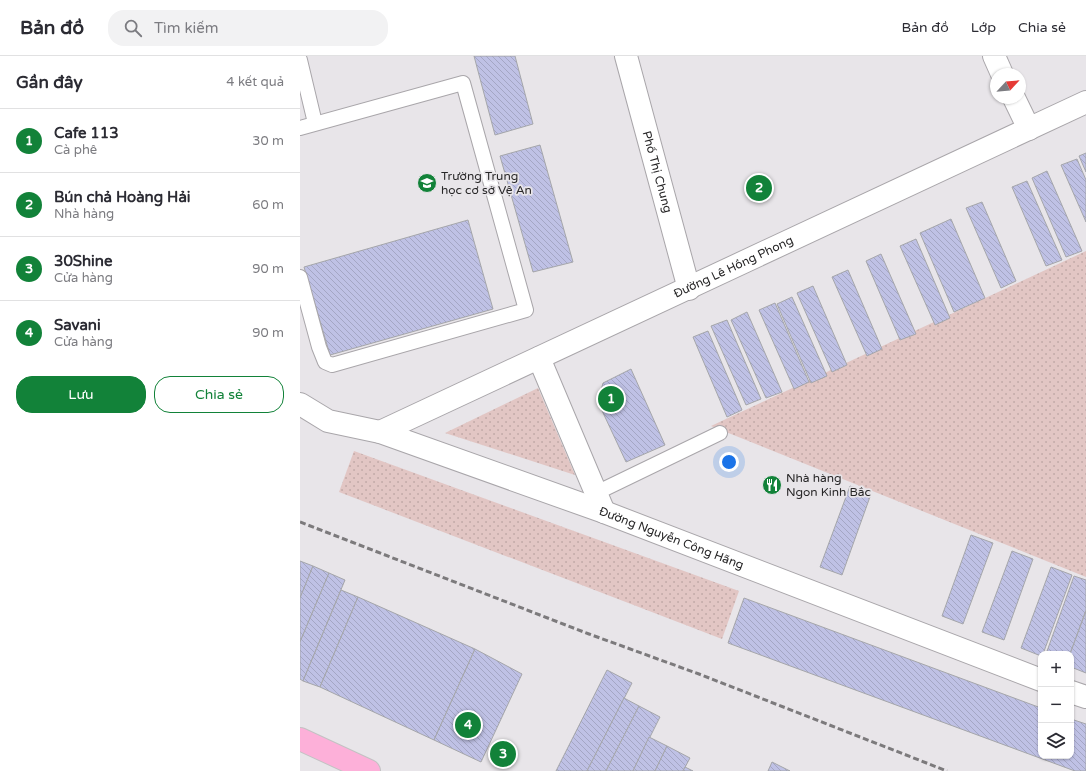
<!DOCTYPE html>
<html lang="vi">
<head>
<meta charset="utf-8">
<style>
	:root { --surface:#fff; --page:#f2f2f3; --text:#2b2b33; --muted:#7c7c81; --line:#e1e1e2; --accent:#128239 }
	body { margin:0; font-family:"Varela Round",sans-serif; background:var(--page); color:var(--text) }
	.controls { position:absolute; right:12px; bottom:12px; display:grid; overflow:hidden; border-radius:8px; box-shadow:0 1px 3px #0004 }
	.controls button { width:36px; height:36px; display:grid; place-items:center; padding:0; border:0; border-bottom:1px solid var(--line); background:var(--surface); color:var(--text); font:20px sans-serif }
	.compass { position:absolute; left:690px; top:12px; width:36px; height:36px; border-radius:50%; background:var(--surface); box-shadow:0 1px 3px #0004; rotate:64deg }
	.you { position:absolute; left:429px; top:406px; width:14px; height:14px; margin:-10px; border:3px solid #fff; border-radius:50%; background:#1a73e8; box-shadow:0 0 0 6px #1a73e833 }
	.badge { display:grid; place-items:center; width:26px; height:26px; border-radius:50%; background:var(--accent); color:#fff; font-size:13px; font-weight:700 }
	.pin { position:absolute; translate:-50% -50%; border:2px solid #fff; box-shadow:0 1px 4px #0006 }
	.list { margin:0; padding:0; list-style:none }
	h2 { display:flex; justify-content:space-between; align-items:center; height:52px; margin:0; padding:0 16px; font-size:17px }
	h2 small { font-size:13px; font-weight:400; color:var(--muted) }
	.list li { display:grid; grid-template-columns:26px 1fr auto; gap:12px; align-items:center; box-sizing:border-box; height:64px; padding:0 16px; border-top:1px solid var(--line) }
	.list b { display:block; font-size:15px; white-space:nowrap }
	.list p { margin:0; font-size:13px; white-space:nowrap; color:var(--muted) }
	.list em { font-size:13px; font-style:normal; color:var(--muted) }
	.actions { display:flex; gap:8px; padding:12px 16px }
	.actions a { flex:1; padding:9px 0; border:1px solid var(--accent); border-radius:16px; text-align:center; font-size:14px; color:var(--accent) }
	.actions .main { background:var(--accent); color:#fff }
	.icon { flex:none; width:22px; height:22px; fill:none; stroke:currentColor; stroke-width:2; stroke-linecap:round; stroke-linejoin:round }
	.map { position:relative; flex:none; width:786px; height:715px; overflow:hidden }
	header { display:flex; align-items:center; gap:24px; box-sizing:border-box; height:56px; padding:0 20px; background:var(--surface); border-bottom:1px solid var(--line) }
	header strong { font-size:19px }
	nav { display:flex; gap:22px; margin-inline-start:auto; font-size:14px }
	.search { width:280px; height:36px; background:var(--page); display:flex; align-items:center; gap:10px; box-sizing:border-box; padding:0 14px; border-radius:16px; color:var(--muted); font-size:15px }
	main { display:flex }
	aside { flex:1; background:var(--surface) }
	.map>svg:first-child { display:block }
</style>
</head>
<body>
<header>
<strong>Bản đồ</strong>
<div class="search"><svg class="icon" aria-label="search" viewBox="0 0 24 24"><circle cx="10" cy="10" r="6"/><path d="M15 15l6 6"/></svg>Tìm kiếm</div>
<nav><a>Bản đồ</a><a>Lớp</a><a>Chia sẻ</a></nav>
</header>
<main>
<aside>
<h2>Gần đây<small>4 kết quả</small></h2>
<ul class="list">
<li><span class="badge">1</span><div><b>Cafe 113</b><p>Cà phê</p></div><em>30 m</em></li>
<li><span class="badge">2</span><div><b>Bún chả Hoàng Hải</b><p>Nhà hàng</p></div><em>60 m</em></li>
<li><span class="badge">3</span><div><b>30Shine</b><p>Cửa hàng</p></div><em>90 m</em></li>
<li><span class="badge">4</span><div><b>Savani</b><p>Cửa hàng</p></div><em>90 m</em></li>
</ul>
<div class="actions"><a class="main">Lưu</a><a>Chia sẻ</a></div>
</aside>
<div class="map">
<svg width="786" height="715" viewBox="0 0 786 715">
	<defs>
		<pattern id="park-dots" width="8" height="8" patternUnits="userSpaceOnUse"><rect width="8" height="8" fill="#e2c6c4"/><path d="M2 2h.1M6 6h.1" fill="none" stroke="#c2aaa8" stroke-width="1.8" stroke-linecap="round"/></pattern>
		<pattern id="building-back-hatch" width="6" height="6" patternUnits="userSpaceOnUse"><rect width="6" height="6" fill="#bfc1e5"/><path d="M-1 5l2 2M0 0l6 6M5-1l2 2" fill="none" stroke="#a4a6c4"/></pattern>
	</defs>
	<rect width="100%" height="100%" fill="#e8e5e9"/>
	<!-- park -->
	<g fill="url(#park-dots)">
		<path d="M786 195V521L411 370Z"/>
		<path d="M238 332 275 419 145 377Z"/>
		<path d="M54 395 439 535 422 583 39 436Z"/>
	</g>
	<!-- building -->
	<g fill="url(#building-back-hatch)" stroke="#a5a6aa">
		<path d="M174 0H215L233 68 195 79Z"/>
		<path d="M240 89 273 206 233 216 200 100Z"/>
		<path d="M786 97V116L779 100Z"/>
		<path d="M777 103 786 124V166L761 109Z"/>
		<path d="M747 115 782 195 766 201 732 122Z"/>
		<path d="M727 125 762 204 746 210 712 131Z"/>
		<path d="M682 146 716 225 701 232 666 152Z"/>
		<path d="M651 163 685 242 654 256 620 177Z"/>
		<path d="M168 164 193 253 30 299 4 211Z"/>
		<path d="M616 183 650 262 635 269 600 190Z"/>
		<path d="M581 198 616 278 600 284 566 205Z"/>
		<path d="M548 214 582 293 567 300 532 221Z"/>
		<path d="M513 230 547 309 532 316 497 237Z"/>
		<path d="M492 241 527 320 511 327 477 248Z"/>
		<path d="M475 247 509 326 494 333 459 254Z"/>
		<path d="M447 256 482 336 466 342 431 264Z"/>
		<path d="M427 264 461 343 446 349 411 270Z"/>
		<path d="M408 275 442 354 427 361 393 281Z"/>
		<path d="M331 313 365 389 326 406 298 346 303 327Z"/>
		<path d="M550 430 571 438 542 519 520 511Z"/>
		<path d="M671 479 693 487 663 568 642 560Z"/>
		<path d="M712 495 733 503 704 584 682 576Z"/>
		<path d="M0 505 13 510 0 542Z"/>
		<path d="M13 510 29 517 0 586V542Z"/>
		<path d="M751 511 772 519 743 598H741V600L721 592Z"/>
		<path d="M29 517 45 524 3 625 0 623V586Z"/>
		<path d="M774 520 786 524V554L770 598H746Z"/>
		<path d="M41 534 58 541 20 631 3 625Z"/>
		<path d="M58 541 175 593 134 684 20 631Z"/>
		<path d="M444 542 741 652V700H771V663L786 668V715H775L428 587Z"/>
		<path d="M786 555V617L771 611 770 598Z"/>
		<path d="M175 593 222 618 181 706 134 684Z"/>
		<path d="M307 614 332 627 287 715H256Z"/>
		<path d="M324 642 339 650 306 715H287Z"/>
		<path d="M339 650 360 661 333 715H306Z"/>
		<path d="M349 681 367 690 355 715H333Z"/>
		<path d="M367 690 390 702 383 715H355Z"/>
		<path d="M472 706 490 715H468Z"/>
		<path d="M385 711 393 715H383Z"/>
	</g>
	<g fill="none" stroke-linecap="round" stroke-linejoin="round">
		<defs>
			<g id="service">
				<path d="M0 4 15 67"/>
				<path d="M0 72 163 27 226 254 32 309 25 306 19 291 0 221"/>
				<path d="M296 437 420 377"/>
			</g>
			<g id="minor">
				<path id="s1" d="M326 0 389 233"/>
				<path d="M694 0 702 18"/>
				<path d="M714 42 729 73"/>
				<path d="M239 302 304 456"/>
				<path id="s2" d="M0 348 28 365 80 376 304 456 741 624"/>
				<path d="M771 636 786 641"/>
			</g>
			<g id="tertiary">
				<path id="s3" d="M80 376 786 46"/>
			</g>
			<path id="primary" d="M0 683 69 715"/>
		</defs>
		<!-- service casing -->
		<use href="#service" stroke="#a9a6aa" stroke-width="16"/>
		<!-- minor casing -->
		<use href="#minor" stroke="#a9a6aa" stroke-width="24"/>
		<!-- tertiary casing -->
		<use href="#tertiary" stroke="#a9a6aa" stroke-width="24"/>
		<!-- primary casing -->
		<use href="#primary" stroke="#c3c2c3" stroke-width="24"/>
		<!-- service -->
		<use href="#service" stroke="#fff" stroke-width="14"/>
		<!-- minor -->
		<use href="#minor" stroke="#fff" stroke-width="22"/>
		<!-- tertiary -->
		<use href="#tertiary" stroke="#fff" stroke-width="22"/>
		<!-- primary -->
		<use href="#primary" stroke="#fdb0d9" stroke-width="22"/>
		<!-- rail -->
		<path stroke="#7c7a7c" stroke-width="3" stroke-dasharray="6 3" stroke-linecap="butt" d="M0 466 289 578 399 618 647 715"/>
	</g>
	<!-- icons -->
	<defs>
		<symbol id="school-disc" viewBox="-11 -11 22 22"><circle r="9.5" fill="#128239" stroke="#e8e5e9"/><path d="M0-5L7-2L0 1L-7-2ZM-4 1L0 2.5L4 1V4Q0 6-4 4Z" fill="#fff"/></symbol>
		<symbol id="restaurant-disc" viewBox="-11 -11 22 22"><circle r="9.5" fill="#128239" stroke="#e8e5e9"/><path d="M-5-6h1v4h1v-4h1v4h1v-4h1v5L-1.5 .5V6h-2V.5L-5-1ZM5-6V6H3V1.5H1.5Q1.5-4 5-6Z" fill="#fff"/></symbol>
	</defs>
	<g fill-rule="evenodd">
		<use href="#school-disc" x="116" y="116" width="22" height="22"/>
		<use href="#restaurant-disc" x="461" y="418" width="22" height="22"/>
	</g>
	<g text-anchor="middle" stroke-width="3.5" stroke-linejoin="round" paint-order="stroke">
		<!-- street labels -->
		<g font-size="12" fill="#272627" stroke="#e8e5e9">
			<text dy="4" stroke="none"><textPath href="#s1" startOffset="120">Phố Thị Chung</textPath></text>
			<text dy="4" stroke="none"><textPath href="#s3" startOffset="390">Đường Lê Hồng Phong</textPath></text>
			<text dy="4" stroke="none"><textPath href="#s2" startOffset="396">Đường Nguyễn Công Hãng</textPath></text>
		</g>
		<!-- poi labels -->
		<g font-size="12" fill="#272627" stroke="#e8e5e9" text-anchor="start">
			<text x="141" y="124">Trường Trung<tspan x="141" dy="14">học cơ sở Vệ An</tspan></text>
			<text x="486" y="426">Nhà hàng<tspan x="486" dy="14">Ngon Kinh Bắc</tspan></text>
		</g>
	</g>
</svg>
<div class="controls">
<button>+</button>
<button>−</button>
<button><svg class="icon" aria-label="layers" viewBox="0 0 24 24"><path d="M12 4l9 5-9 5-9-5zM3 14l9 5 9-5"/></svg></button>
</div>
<svg class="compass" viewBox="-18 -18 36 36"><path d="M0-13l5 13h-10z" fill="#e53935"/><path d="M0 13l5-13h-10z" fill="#7c7c81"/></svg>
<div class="you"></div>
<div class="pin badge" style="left:311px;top:343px">1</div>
<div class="pin badge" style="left:459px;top:132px">2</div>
<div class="pin badge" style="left:203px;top:698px">3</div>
<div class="pin badge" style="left:168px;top:669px">4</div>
</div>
</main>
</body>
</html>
